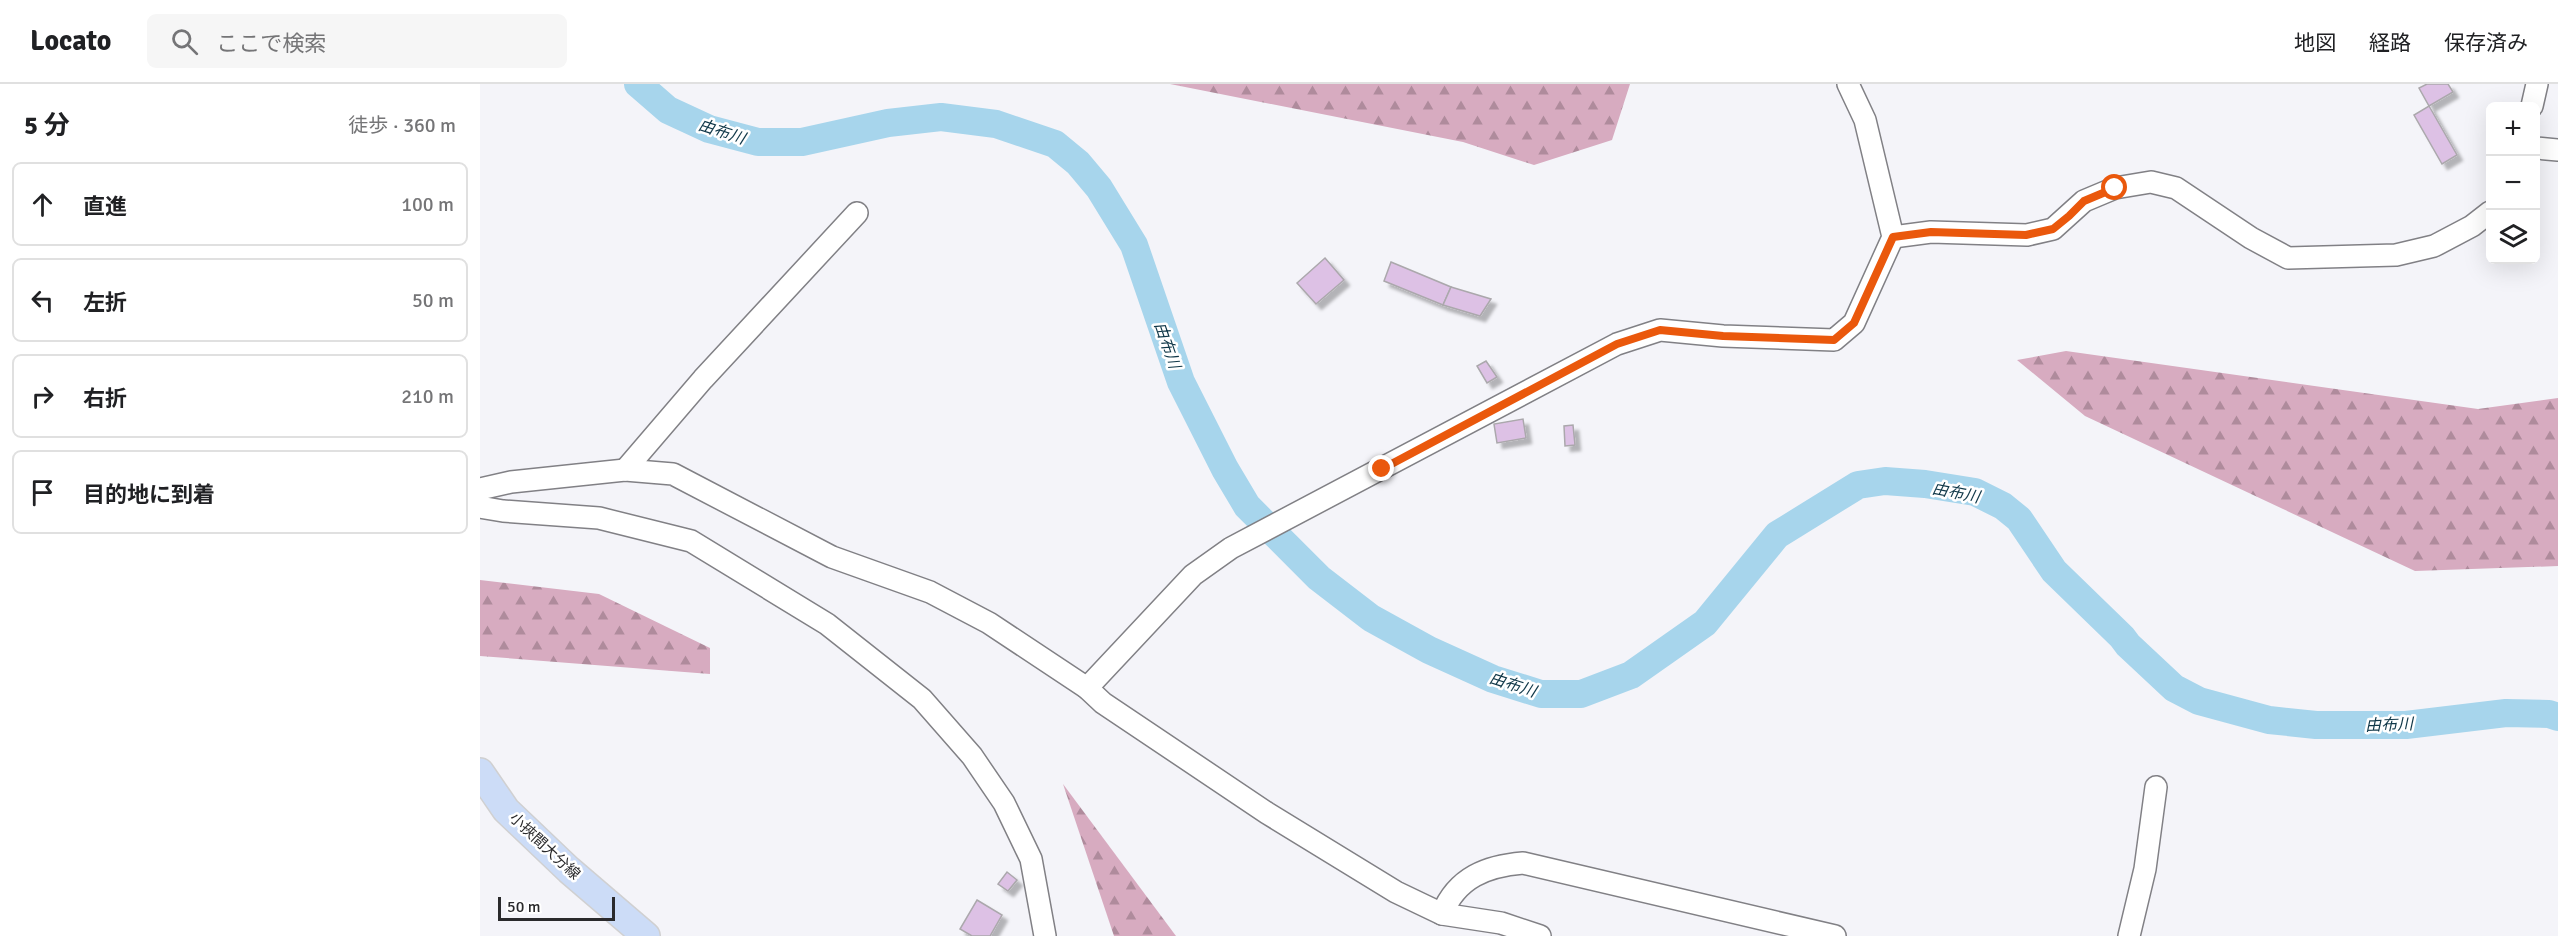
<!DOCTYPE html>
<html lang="ja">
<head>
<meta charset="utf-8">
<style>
	:root { --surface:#fff; --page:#f6f6f6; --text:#202124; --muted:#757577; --line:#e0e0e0 }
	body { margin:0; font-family:Signika,"Noto Sans JP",sans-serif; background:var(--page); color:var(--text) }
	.controls { position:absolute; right:18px; top:18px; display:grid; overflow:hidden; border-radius:9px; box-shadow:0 6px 24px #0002 }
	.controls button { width:54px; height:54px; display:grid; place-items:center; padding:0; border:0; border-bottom:2px solid var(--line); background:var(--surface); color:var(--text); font:30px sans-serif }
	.scale { position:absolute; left:18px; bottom:15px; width:117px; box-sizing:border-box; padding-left:6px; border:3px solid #2a2a2c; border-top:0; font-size:16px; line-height:21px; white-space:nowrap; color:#2a2a2c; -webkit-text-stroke:4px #fff; paint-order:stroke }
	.stop { position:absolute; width:18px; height:18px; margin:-14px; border:4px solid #ea580c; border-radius:50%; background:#fff }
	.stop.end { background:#ea580c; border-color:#fff; box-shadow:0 2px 6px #0008 }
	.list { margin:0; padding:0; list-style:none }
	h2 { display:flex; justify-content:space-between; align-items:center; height:78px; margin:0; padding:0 24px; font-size:26px }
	h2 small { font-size:20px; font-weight:400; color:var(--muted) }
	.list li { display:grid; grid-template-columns:39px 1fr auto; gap:18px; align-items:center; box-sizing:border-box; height:84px; margin:0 12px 12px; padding:0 12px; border:2px solid var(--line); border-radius:9px }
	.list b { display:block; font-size:22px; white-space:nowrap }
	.list em { font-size:20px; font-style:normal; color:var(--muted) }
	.icon { flex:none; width:33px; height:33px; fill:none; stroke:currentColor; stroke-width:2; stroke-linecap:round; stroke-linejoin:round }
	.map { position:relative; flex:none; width:2078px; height:852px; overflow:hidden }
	header { display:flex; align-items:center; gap:36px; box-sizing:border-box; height:84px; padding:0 30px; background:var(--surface); border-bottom:2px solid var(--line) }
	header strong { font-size:28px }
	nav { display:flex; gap:33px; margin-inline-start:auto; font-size:21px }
	.search { width:420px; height:54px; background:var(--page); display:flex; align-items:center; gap:15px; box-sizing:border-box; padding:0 21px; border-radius:9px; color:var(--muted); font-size:22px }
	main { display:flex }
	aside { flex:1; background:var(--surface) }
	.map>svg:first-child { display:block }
</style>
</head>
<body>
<header>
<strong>Locato</strong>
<div class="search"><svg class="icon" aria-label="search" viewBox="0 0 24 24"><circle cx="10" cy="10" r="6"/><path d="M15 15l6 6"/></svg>ここで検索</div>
<nav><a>地図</a><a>経路</a><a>保存済み</a></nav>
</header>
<main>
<aside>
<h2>5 分<small>徒歩 · 360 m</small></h2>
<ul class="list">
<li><svg class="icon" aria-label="ahead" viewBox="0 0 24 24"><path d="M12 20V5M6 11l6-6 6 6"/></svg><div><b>直進</b></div><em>100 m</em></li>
<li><svg class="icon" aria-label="left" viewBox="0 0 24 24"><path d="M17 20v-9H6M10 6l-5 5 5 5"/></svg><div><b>左折</b></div><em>50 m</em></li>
<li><svg class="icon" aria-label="right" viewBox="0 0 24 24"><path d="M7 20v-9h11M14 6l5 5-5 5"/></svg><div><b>右折</b></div><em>210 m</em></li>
<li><svg class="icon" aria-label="arrive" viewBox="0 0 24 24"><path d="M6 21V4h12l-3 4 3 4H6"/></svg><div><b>目的地に到着</b></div></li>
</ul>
</aside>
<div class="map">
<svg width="2078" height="852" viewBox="0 0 2078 852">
	<defs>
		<pattern id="forest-firs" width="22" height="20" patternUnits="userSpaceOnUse" patternTransform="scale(1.5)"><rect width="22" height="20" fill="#d7abc0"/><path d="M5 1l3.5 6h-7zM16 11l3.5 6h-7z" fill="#af8b9c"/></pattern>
		<filter id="shadow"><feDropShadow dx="5.5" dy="5.5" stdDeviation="1.5" flood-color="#0004"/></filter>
	</defs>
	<rect width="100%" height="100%" fill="#f4f4f9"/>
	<!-- forest -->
	<g fill="url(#forest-firs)">
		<path d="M690 0H1150L1132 56 1054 81 983 58Z"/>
		<path d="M1586 267 1998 325 2078 314V482L1935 487 1605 332 1537 276Z"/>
		<path d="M0 496 119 510 230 564V590L0 572Z"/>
		<path d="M583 700 696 852H634Z"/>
	</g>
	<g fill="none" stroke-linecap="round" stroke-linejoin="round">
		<!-- river -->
		<path stroke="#a7d5ec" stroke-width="28" d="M158 0 188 26 229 45 278 58H322L408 39 461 33 516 40 575 60 598 79 619 104 654 161 701 298 745 385 767 422 839 494 891 534 949 566 1013 595 1061 610H1101L1151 591 1225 539 1297 451 1378 401 1405 397 1445 400 1495 408 1523 422 1539 435 1574 487 1642 553 1648 561 1694 604 1719 617 1789 636 1836 641H1926L2026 629 2069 630 2078 633"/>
	</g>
	<!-- building -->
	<g fill="#ddc1e5" stroke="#aba8ac" stroke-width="1.5" filter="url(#shadow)">
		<path d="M1947 0H1968L1973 8 1949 22 1939 4Z"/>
		<path d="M1949 22 1977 71 1962 80 1934 31Z"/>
		<path d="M845 174 864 196 836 220 817 199Z"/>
		<path d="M911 178 971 203 963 221 904 197Z"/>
		<path d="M971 203 1011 215 1000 232 963 221Z"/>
		<path d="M1006 277 1017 293 1007 299 997 282Z"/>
		<path d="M1043 335 1046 354 1017 359 1014 340Z"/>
		<path d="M1093 341 1095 361 1085 362 1084 342Z"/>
		<path d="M527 788 537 796 528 807 518 800Z"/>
		<path d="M497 816 522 831 510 852H492L480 845Z"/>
	</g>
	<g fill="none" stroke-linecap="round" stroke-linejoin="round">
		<defs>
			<g id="minor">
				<path d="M2052 22 2057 0"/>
				<path d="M2056 64 2078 66"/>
				<path d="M1413 153 1451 148 1547 151 1573 145 1604 117 1635 104 1671 98 1696 104 1771 154 1808 174 1916 171 1954 162 1992 142 2010 128"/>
				<path d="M145 386 223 295 377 129"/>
				<path d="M0 405 31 398 145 386 193 390 352 473 450 508 509 539 607 604 623 619 787 729 916 808 962 830 1021 839 1060 852"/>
				<path d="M0 423 23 427 119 434 211 457 347 540 442 615 492 672 524 719 551 775 565 852"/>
				<path d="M607 604 713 491 751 464 1137 260 1180 246 1243 252 1354 256 1374 239 1413 153 1385 36 1368 0"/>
				<path d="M962 830C977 793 1007 782 1043 779L1355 852"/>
				<path d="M1649 852 1665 785 1676 703"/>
			</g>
			<path id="major" d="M0 688 26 726 89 786 166 852"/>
		</defs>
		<!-- minor casing -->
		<use href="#minor" stroke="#818085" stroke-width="24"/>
		<!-- major casing -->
		<use href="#major" stroke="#d0d0d1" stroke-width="30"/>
		<!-- minor -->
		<use href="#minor" stroke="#fff" stroke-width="21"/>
		<!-- major -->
		<use href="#major" stroke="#ccdcf7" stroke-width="27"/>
	</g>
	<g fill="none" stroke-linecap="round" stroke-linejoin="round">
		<!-- route -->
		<path stroke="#ea580c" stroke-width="8" d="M902 385 1137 260 1180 246 1243 252 1354 256 1374 239 1413 153 1451 148 1546 151 1573 145 1589 132 1604 117 1635 104"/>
	</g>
	<g text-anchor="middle" stroke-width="5" stroke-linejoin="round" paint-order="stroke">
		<!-- street labels -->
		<g font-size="15" fill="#2a2a2c" stroke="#fff">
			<text transform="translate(65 762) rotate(43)" y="5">小挾間大分線</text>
		</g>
		<!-- water labels -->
		<g font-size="16" font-style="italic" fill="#0f3748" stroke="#fff">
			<text transform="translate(242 47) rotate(18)" y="6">由布川</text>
			<text transform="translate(688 261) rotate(71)" y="6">由布川</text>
			<text transform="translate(1476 408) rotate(11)" y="6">由布川</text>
			<text transform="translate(1033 600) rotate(18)" y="6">由布川</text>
			<text transform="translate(1909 640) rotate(-2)" y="6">由布川</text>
		</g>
	</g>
</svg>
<div class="controls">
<button>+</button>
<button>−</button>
<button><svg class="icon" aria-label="layers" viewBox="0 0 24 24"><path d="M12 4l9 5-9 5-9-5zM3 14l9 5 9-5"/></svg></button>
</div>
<div class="scale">50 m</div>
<div class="stop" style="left:1635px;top:104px"></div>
<div class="stop end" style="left:902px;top:385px"></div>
</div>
</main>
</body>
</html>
